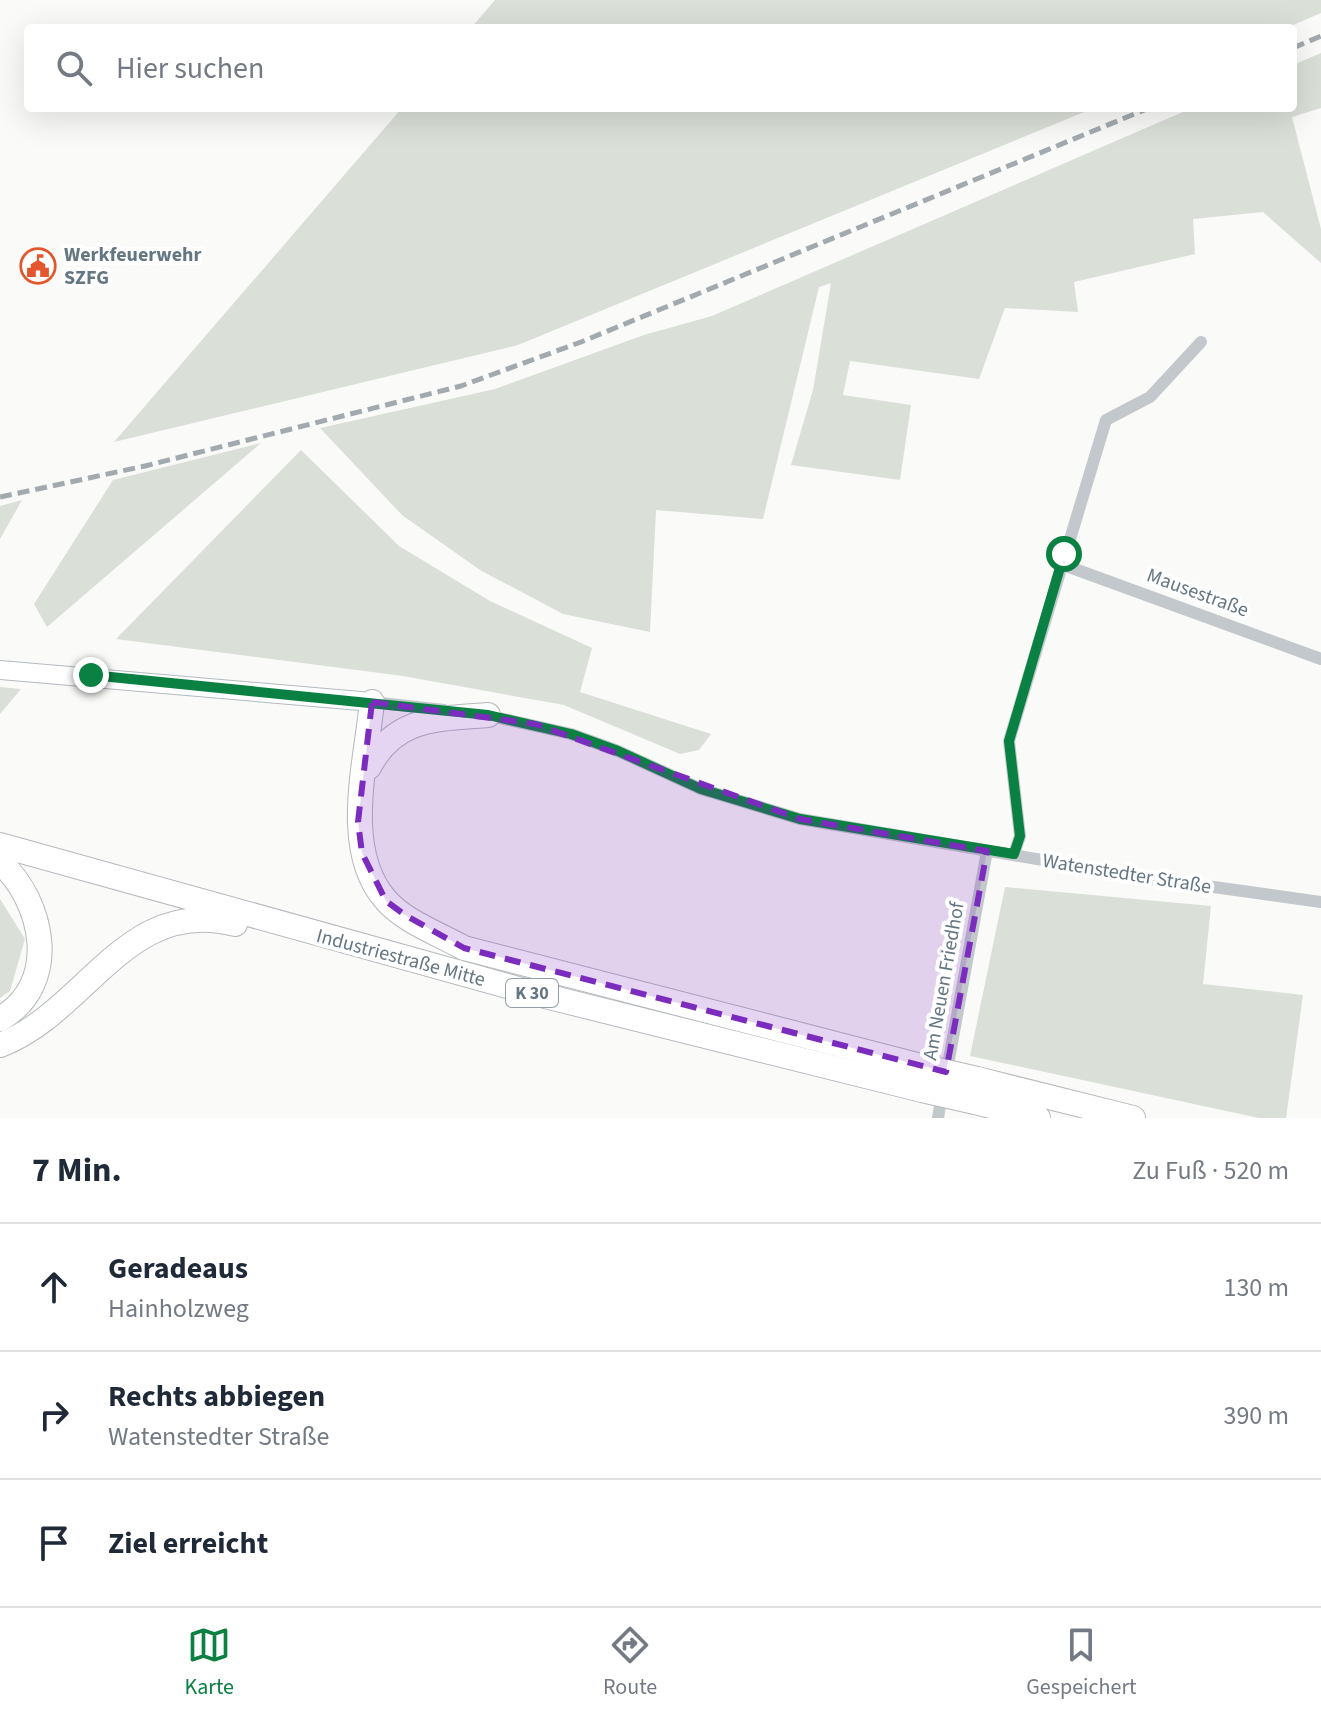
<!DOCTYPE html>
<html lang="de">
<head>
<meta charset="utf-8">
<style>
	:root { --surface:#fff; --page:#f2f2f3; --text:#1f2937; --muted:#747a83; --line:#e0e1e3; --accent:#0b8043 }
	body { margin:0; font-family:"Source Sans 3",sans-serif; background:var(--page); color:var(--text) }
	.stop { position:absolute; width:24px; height:24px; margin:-18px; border:6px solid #0b8043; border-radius:50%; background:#fff }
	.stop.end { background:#0b8043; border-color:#fff; box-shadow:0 2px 8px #0008 }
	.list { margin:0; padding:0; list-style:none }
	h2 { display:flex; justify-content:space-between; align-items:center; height:104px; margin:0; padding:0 32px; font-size:34px }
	h2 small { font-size:26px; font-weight:400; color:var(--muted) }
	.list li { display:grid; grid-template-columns:52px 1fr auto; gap:24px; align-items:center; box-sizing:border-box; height:128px; padding:0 32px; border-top:2px solid var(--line) }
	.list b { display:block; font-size:30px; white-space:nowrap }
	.list p { margin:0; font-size:26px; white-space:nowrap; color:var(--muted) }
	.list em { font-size:26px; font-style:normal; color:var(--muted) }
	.icon { flex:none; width:44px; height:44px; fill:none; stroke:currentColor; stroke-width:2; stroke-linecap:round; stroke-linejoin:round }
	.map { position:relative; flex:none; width:1321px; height:1118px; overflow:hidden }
	.search { position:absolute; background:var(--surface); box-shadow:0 8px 32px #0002; left:24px; right:24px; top:24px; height:88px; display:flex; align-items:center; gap:20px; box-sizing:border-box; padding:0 28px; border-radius:8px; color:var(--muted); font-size:30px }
	.sheet { height:488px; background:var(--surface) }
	nav { display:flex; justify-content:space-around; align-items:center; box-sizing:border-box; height:112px; border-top:2px solid var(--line); background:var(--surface); font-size:22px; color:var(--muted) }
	nav a { display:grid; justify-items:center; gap:4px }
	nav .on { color:var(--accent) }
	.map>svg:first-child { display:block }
</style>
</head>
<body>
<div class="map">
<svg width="1321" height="1118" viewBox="0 0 1321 1118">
	<rect width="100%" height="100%" fill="#fafaf8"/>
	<!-- green -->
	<g fill="#dadfd7">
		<path d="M495 0H1321V13L1286 28H471Z"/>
		<path d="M1321 53V108L1292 117 1321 229V263L1263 212 1193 219 1195 254 1074 282 1078 312 1005 308 979 379 850 361 843 395 911 405 900 480 791 465 813 390 831 283 819 287 763 519 656 510 650 632 563 614 480 570 402 515 320 428 495 389 644 335 712 316 1192 108H1293V65Z"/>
		<path d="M402 108H1094L518 345 114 442Z"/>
		<path d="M261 443 47 627 34 604 113 480Z"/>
		<path d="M301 450 399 546 490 601 592 648 580 692 711 734 699 750 680 754 564 705 403 676 116 639Z"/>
		<path d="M22 500 0 539V506Z"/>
		<path d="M0 687 21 689 0 714Z"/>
		<path d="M1005 887 1211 906 1203 984 1303 995 1286 1118H1259L970 1056Z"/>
		<path d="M0 899 25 939 10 991 0 998Z"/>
	</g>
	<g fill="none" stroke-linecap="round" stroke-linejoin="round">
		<defs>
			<path id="secondary" d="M0 670 372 702"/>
			<g id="highway">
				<path d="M372 702C366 763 342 849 385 899 403 921 439 934 464 948L925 1067"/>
				<path d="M369 767C395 717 437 719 488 715"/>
				<path d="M0 845 529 992 922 1090"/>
				<path d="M0 862C44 902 61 984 0 1019"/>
				<path d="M0 1045C87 1012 126 896 235 924"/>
				<path d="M977 1079 1133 1118"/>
				<path d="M975 1102 1038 1118"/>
			</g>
		</defs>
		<!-- secondary casing -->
		<use href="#secondary" stroke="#b3babf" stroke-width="20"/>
		<!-- highway casing -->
		<use href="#highway" stroke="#b4b9bd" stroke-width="26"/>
		<!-- street -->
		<g stroke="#c3c8cc" stroke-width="12">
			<path d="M1061 564 1321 659"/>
			<path d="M372 702 444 710"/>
			<path d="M486 715 571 734 618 751 701 789 800 819 1149 878 1321 902"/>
			<path d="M1014 854 1020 836 1009 741 1106 420 1150 397 1201 342"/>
			<path d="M946 1076 987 851"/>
			<path d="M938 1118 942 1094"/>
		</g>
		<!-- secondary -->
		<use href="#secondary" stroke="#fff" stroke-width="18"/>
		<!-- highway -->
		<use href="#highway" stroke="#fff" stroke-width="24"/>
		<!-- rail -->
		<g stroke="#a2aab0" stroke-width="5" stroke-dasharray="12 6" stroke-linecap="butt">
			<path d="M1293 48 1321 36"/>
			<path d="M0 497 145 466 461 386 581 342 1149 108"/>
		</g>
		<defs>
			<g id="highway-bridge">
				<path d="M925 1067 977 1079"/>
				<path d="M922 1090 975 1102"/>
			</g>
		</defs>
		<!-- highway-bridge casing -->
		<use href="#highway-bridge" stroke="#b4b9bd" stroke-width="26" stroke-linecap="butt"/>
		<!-- highway-bridge -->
		<use href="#highway-bridge" stroke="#fff" stroke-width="24"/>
	</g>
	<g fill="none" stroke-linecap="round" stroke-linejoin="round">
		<!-- route -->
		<path stroke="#0b8043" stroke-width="10" d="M91 675 488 715 571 734 618 751 701 789 800 819 1014 854 1020 836 1009 741 1064 554"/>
	</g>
	<!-- marked area -->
	<path fill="#7b2cbf" fill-opacity="0.2" stroke="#7b2cbf" stroke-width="6" stroke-dasharray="16 10" stroke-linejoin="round" d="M372 702 535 724 800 819 987 851 946 1072 464 948 405 915 386 901 362 853 358 822Z"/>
	<!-- icons -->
	<defs>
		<symbol id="civic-ring" viewBox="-11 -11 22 22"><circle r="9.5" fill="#fff" stroke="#e4572e" stroke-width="1.5"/><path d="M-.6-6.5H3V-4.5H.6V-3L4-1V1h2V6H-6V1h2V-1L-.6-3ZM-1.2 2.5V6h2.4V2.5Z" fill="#e4572e"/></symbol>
	</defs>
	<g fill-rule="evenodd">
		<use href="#civic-ring" x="18" y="246" width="40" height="40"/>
	</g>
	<g text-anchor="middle" stroke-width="8" stroke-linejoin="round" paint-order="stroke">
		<!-- shield labels -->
		<rect fill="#fff" stroke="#939fa8" stroke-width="2" x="506" y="979" width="52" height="28" rx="6"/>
		<g font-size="18" font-weight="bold" fill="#657683">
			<text x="532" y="999">K 30</text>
		</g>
		<!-- poi labels -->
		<g font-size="20" font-weight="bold" fill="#657683" stroke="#fff" text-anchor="start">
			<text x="64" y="261">Werkfeuerwehr<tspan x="64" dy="23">SZFG</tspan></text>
		</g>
		<!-- street labels -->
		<g font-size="20" fill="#657683" stroke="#fff">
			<text transform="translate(1198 592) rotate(20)" y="7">Mausestraße</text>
			<text transform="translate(1127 873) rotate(9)" y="7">Watenstedter Straße</text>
			<text transform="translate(401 957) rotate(15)" y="7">Industriestraße Mitte</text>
			<text transform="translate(943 981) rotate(-80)" y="7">Am Neuen Friedhof</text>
		</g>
	</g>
</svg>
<div class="stop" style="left:1064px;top:554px"></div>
<div class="stop end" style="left:91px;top:675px"></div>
<div class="search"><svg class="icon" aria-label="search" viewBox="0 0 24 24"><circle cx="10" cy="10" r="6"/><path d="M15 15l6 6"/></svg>Hier suchen</div>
</div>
<section class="sheet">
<h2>7 Min.<small>Zu Fuß · 520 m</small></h2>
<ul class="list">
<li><svg class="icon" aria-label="ahead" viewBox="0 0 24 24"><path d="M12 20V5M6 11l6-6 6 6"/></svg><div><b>Geradeaus</b><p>Hainholzweg</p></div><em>130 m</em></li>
<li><svg class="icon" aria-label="right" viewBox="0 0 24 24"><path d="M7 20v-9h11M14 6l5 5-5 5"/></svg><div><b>Rechts abbiegen</b><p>Watenstedter Straße</p></div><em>390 m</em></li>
<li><svg class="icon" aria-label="arrive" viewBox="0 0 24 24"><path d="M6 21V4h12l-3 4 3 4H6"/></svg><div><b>Ziel erreicht</b></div></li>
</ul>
</section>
<nav>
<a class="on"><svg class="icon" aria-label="map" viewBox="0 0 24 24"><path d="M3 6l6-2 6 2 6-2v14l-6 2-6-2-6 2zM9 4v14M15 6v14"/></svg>Karte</a>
<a><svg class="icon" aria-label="directions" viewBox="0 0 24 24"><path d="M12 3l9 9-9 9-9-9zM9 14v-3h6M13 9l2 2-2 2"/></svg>Route</a>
<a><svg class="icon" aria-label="saved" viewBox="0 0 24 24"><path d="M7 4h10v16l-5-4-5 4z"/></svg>Gespeichert</a>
</nav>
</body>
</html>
